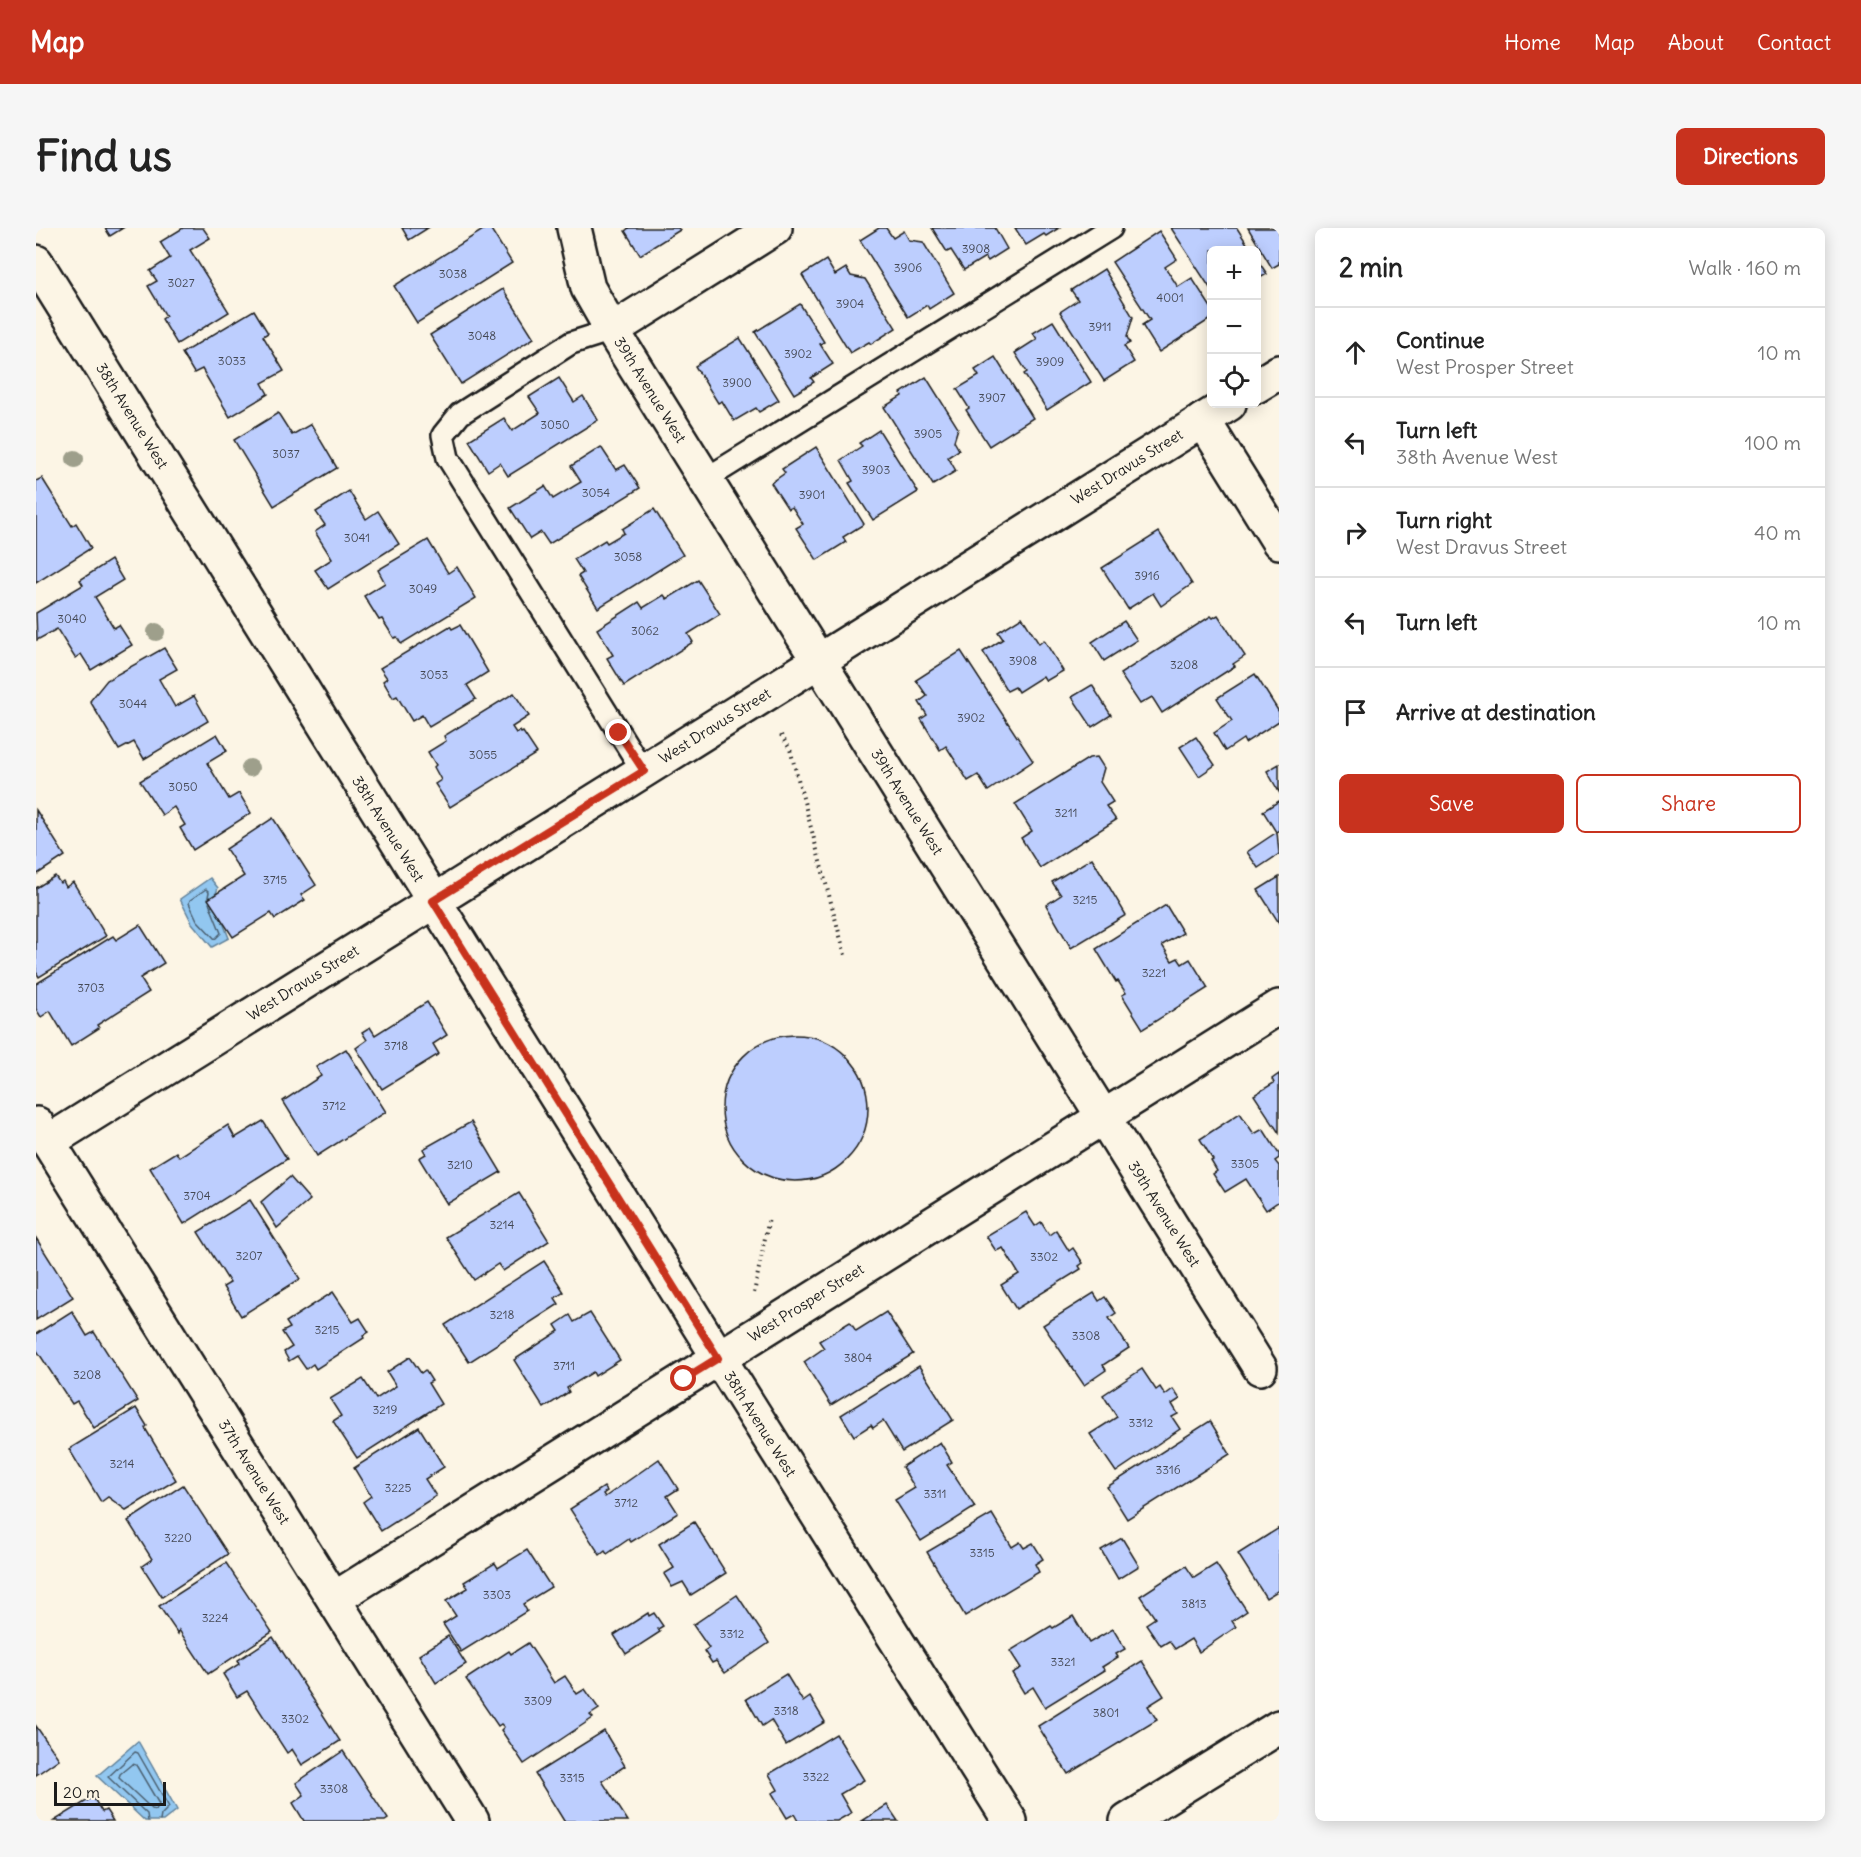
<!DOCTYPE html>
<html lang="en">
<head>
<meta charset="utf-8">
<style>
	:root { --surface:#fff; --page:#f6f6f6; --text:#222; --muted:#767676; --line:#e0e0e0; --accent:#c8321e }
	body { margin:0; font-family:Delius,sans-serif; background:var(--page); color:var(--text) }
	.controls { position:absolute; right:18px; top:18px; display:grid; overflow:hidden; border-radius:9px; box-shadow:0 3px 15px #0003 }
	.controls button { width:54px; height:54px; display:grid; place-items:center; padding:0; border:0; border-bottom:2px solid var(--line); background:var(--surface); color:var(--text); font:30px sans-serif }
	.scale { position:absolute; left:18px; bottom:15px; width:112px; box-sizing:border-box; padding-left:6px; border:3px solid #1c1c1c; border-top:0; font-size:16px; line-height:21px; white-space:nowrap; color:#1c1c1c; -webkit-text-stroke:4px #fcf5e5; paint-order:stroke }
	.stop { position:absolute; width:18px; height:18px; margin:-14px; border:4px solid #c8321e; border-radius:50%; background:#fff }
	.stop.end { background:#c8321e; border-color:#fff; box-shadow:0 2px 6px #0008 }
	.list { margin:0; padding:0; list-style:none }
	h2 { display:flex; justify-content:space-between; align-items:center; height:78px; margin:0; padding:0 24px; font-size:26px }
	h2 small { font-size:20px; font-weight:400; color:var(--muted) }
	.list li { display:grid; grid-template-columns:39px 1fr auto; gap:18px; align-items:center; box-sizing:border-box; height:90px; padding:0 24px; border-top:2px solid var(--line) }
	.list b { display:block; font-size:22px; white-space:nowrap }
	.list p { margin:0; font-size:20px; white-space:nowrap; color:var(--muted) }
	.list em { font-size:20px; font-style:normal; color:var(--muted) }
	.actions { display:flex; gap:12px; padding:18px 24px }
	.actions a { flex:1; padding:14px 0; border:2px solid var(--accent); border-radius:9px; text-align:center; font-size:21px; color:var(--accent) }
	.actions .main { background:var(--accent); color:#fff }
	.icon { flex:none; width:33px; height:33px; fill:none; stroke:currentColor; stroke-width:2; stroke-linecap:round; stroke-linejoin:round }
	.map { position:relative; flex:none; width:1243px; height:1593px; overflow:hidden; border-radius:9px }
	header { display:flex; align-items:center; gap:36px; box-sizing:border-box; height:84px; padding:0 30px; background:var(--accent); color:#fff }
	header strong { font-size:28px }
	nav { display:flex; gap:33px; margin-inline-start:auto; font-size:21px }
	.intro { display:flex; align-items:center; justify-content:space-between; box-sizing:border-box; height:144px; padding:0 36px }
	h1 { margin:0; font-size:42px }
	.button { padding:15px 27px; border-radius:9px; background:var(--accent); color:#fff; font-size:21px; font-weight:700 }
	main { display:flex; gap:36px; padding:0 36px }
	aside { flex:1; background:var(--surface); border-radius:9px; box-shadow:0 3px 15px #0003 }
	.map>svg:first-child { display:block }
</style>
</head>
<body>
<header>
<strong>Map</strong>
<nav><a>Home</a><a>Map</a><a>About</a><a>Contact</a></nav>
</header>
<div class="intro"><h1>Find us</h1><a class="button">Directions</a></div>
<main>
<div class="map">
<svg width="1243" height="1593" viewBox="0 0 1243 1593">
	<rect width="100%" height="100%" fill="#fcf5e5"/>
	<filter id="ink" filterUnits="userSpaceOnUse"><feTurbulence type="fractalNoise" baseFrequency=".0167" numOctaves="2"/><feDisplacementMap in="SourceGraphic" scale="12" xChannelSelector="R" yChannelSelector="G"/><feConvolveMatrix kernelMatrix="1 2 1 2 8 2 1 2 1" color-interpolation-filters="sRGB"/></filter>
	<g filter="url(#ink)">
		<!-- water -->
		<g fill="#92c7f0" stroke="#63839b" stroke-width="1.5">
			<path d="M174 650 182 660 178 671 193 710 176 719 156 695 144 671Z"/>
			<path d="M102 1513 141 1582 127 1593H109L61 1548Z"/>
		</g>
		<g fill="none" stroke-linecap="round" stroke-linejoin="round">
			<!-- shore -->
			<g stroke="#4b6071" stroke-width="1.5">
				<path d="M172 669 173 664 170 661 154 672 153 675 161 692 179 711 185 705 173 675"/>
				<path d="M96 1536 100 1537 123 1576 120 1582 116 1581 83 1550 84 1546Z"/>
				<path d="M112 1593 111 1586 72 1549 99 1524 102 1525 133 1579 125 1587 124 1593"/>
			</g>
		</g>
		<!-- building -->
		<g fill="#bdcefe" stroke="#1c1c1c" stroke-width="1.5">
			<path d="M69 0H87L74 8Z"/>
			<path d="M147 0H167L174 10 154 22 193 84 141 116 126 91 130 88 112 58 121 53 114 43 134 30 124 14Z"/>
			<path d="M366 0H392L373 12Z"/>
			<path d="M450 0H454L476 35 381 95 358 58Z"/>
			<path d="M593 0H642L644 2 604 27 589 3Z"/>
			<path d="M843 0H850L857 10 868 3 873 12 887 14 918 65 893 81 891 77 872 89 824 12Z"/>
			<path d="M896 0H959L971 21 952 33 949 29 928 42 915 22 911 24Z"/>
			<path d="M979 0H1023L1010 8 1008 6 990 17Z"/>
			<path d="M1135 0H1201L1215 22H1176V63Z"/>
			<path d="M1212 0H1243V36L1236 40Z"/>
			<path d="M1123 3 1141 31 1129 39 1142 59 1156 50 1176 81V90L1123 124 1106 97 1114 92 1076 34Z"/>
			<path d="M1220 30 1231 46 1220 52Z"/>
			<path d="M790 32 799 47 810 40 815 48 829 51 860 100 835 116 833 114 814 125 766 47Z"/>
			<path d="M1068 41 1097 89 1091 109 1094 115 1088 118 1098 134 1068 153 1024 84 1042 72 1035 62Z"/>
			<path d="M467 61 498 110 425 156 394 107Z"/>
			<path d="M764 76 788 114 784 116 797 136 775 150 778 154 758 166 719 104Z"/>
			<path d="M218 82 232 105 227 108 248 143 226 155 232 166 194 189 166 141 158 145 146 125Z"/>
			<path d="M1017 93 1055 154 1011 182 988 146 991 144 979 125 1001 111 997 105Z"/>
			<path d="M704 110 743 172 723 184 720 180 698 193 686 173 682 175 659 138Z"/>
			<path d="M959 129 997 190 953 218 930 182 933 180 921 161 943 148 939 142Z"/>
			<path d="M890 149 922 200 918 213 923 222 912 229 920 243 897 257 848 179 866 168 865 165Z"/>
			<path d="M523 150 538 174 547 168 562 192 472 248 464 235 452 243 433 212 468 190 476 203 504 185 493 169Z"/>
			<path d="M242 185 256 207 275 196 301 240 238 278 198 212Z"/>
			<path d="M843 202 882 264 837 292 813 255 817 253 805 232 826 218 823 215Z"/>
			<path d="M565 219 580 242 589 237 604 260 513 316 505 304 494 311 474 280 509 258 517 271 545 254 535 238Z"/>
			<path d="M780 219 828 296 807 309 810 314 781 332 760 300 767 296 756 279 752 281 735 255 749 245 746 241Z"/>
			<path d="M6 250 36 298 40 295 55 320 0 355V253Z"/>
			<path d="M313 263 330 291 342 283 363 316 292 361 279 342 296 331 279 304 289 297 280 284Z"/>
			<path d="M618 281 647 327 562 380 542 348 547 345 538 331 569 312 571 315 588 305 586 301Z"/>
			<path d="M1123 304 1156 356 1125 378 1117 365 1092 381 1066 340Z"/>
			<path d="M392 312 412 345 421 339 440 370 365 416 361 409 358 410 346 391 343 392 328 368 349 355 342 342Z"/>
			<path d="M75 332 87 352 59 369 78 400 83 397 96 417 55 442 45 426 39 430 21 401 1 412 0 385 47 357 44 352Z"/>
			<path d="M662 352 684 386 652 406 657 414 588 458 571 430 577 427 561 401 603 374 607 380 628 367 631 371Z"/>
			<path d="M1182 387 1209 428 1197 436 1199 438 1126 485 1116 469 1104 476 1084 446 1175 388 1177 390Z"/>
			<path d="M986 389 1003 416 1008 412 1027 443 1010 453 1007 448 982 464 979 459 971 463 947 424 967 411 962 404Z"/>
			<path d="M1088 393 1101 412 1068 433 1056 414Z"/>
			<path d="M424 397 452 444 431 457 440 471 393 499 386 487 376 493 361 468 357 470 347 453 351 450 344 440 414 398 416 401Z"/>
			<path d="M128 420 141 441 123 451 139 479 158 468 172 493 108 531 98 514 83 522 54 473 71 452Z"/>
			<path d="M925 423 997 533 952 563 942 547 932 553 910 518 904 522 885 491 891 487 883 474 891 468 880 452Z"/>
			<path d="M1219 446 1243 484V493L1209 515 1207 511 1189 523 1178 505 1196 493 1181 470Z"/>
			<path d="M1056 457 1075 487 1056 499 1036 469Z"/>
			<path d="M478 465 493 488 476 499 480 505 484 503 485 505 487 504 501 525 414 579 399 556 405 552 398 539 400 537 392 524 410 513 408 508Z"/>
			<path d="M181 506 191 523 171 535 193 571 203 565 215 585 157 622 144 600 149 597 138 579 126 587 104 553Z"/>
			<path d="M1160 509 1179 537 1163 548 1144 519Z"/>
			<path d="M1061 529 1068 540 1064 554 1077 574 1070 578 1080 592 1004 640 985 610 996 603 979 576 1053 530Z"/>
			<path d="M1243 536V564L1231 543Z"/>
			<path d="M1243 573V602L1240 604 1227 583Z"/>
			<path d="M0 582 29 628 0 647Z"/>
			<path d="M237 590 280 657 265 667 269 672 239 691 235 685 197 709 172 671 208 648 190 621Z"/>
			<path d="M1241 604 1243 626 1222 640 1211 624Z"/>
			<path d="M1056 630 1090 687 1035 720 1010 677 1025 667 1016 654Z"/>
			<path d="M19 648 24 655 27 653 30 659 37 654 70 708 3 749 0 744V660Z"/>
			<path d="M1243 649V695L1222 662Z"/>
			<path d="M1130 677 1147 705 1126 717 1136 733 1142 730 1146 736 1154 731 1172 760 1107 801 1086 767 1090 765 1082 753 1080 754 1060 721Z"/>
			<path d="M104 697 128 735 104 750 113 764 61 797 63 800 35 818 14 783 5 789 0 781V756L77 708 80 712Z"/>
			<path d="M391 774 411 807 397 816 403 826 346 861 320 820 331 812 326 804 334 799 339 807Z"/>
			<circle cx="759" cy="880" r="73"/>
			<path d="M310 821 350 884 281 928 247 873 285 848 280 839Z"/>
			<path d="M1243 846V905L1218 867 1238 855 1236 851Z"/>
			<path d="M1204 885 1218 906 1227 901 1243 926V930L1239 933 1243 938V973L1230 982 1210 951 1189 964 1177 946 1181 943 1175 933 1177 932 1164 911Z"/>
			<path d="M227 893 251 931 148 996 114 940 140 924 143 929 192 897 199 910Z"/>
			<path d="M435 894 465 944 411 976 383 930 390 926 387 921Z"/>
			<path d="M254 949 274 972 241 1000 225 974Z"/>
			<path d="M483 965 513 1013 467 1043 462 1036 438 1052 410 1009Z"/>
			<path d="M214 972 264 1051 205 1088 187 1059 194 1055 162 1004Z"/>
			<path d="M990 984 999 998 1005 994 1013 1007 1020 1002 1033 1023 1037 1020 1047 1035 1043 1038 1045 1041 980 1081 965 1057 983 1046 967 1020 960 1023 950 1008Z"/>
			<path d="M0 1010 37 1069 0 1092Z"/>
			<path d="M508 1033 528 1064 519 1070 523 1076 433 1134 409 1097Z"/>
			<path d="M297 1064 317 1094 324 1090 333 1104 327 1108 328 1110 280 1141 277 1136 270 1141 261 1128 253 1133 248 1124 256 1119 246 1104 254 1100 250 1094Z"/>
			<path d="M1058 1065 1063 1073 1069 1069 1080 1085 1073 1090 1093 1120 1067 1137 1070 1142 1048 1157 1007 1097Z"/>
			<path d="M36 1083 51 1108 58 1104 102 1173 58 1200 41 1173 36 1176 0 1121V1106Z"/>
			<path d="M850 1084 877 1126 795 1177 768 1134 788 1120 783 1113 814 1094 820 1103Z"/>
			<path d="M554 1085 584 1132 559 1148 557 1144 531 1160 533 1164 508 1180 478 1132 523 1103 519 1097 534 1087 538 1094Z"/>
			<path d="M374 1129 385 1145 389 1142 396 1153 392 1155 405 1176 321 1230 297 1193 305 1188 294 1171 327 1151 340 1171 360 1158 351 1144Z"/>
			<path d="M883 1138 917 1192 866 1224 847 1193 837 1200 835 1197 818 1208 805 1187Z"/>
			<path d="M1106 1141 1120 1162 1124 1159 1129 1167 1137 1161 1144 1171 1136 1176 1142 1186 1136 1189 1144 1201 1080 1244 1054 1206 1081 1189 1067 1167Z"/>
			<path d="M100 1180 111 1198 109 1200 140 1252 90 1282 72 1269 65 1274 33 1221Z"/>
			<path d="M1174 1193 1194 1226 1091 1291 1071 1259Z"/>
			<path d="M383 1199 408 1239 389 1251 400 1268 345 1303 327 1274 335 1268 318 1240Z"/>
			<path d="M904 1214 916 1234 911 1237 939 1279 885 1313 859 1272 879 1260 866 1239Z"/>
			<path d="M623 1231 642 1261 631 1268 642 1285 595 1314 593 1311 571 1326 569 1323 564 1327 534 1281 568 1259 571 1263 567 1266 569 1269Z"/>
			<path d="M147 1257 192 1326 126 1369 106 1338 116 1331 92 1293Z"/>
			<path d="M956 1286 976 1319 984 1314 988 1320 997 1315 1007 1331 999 1336 1003 1344 929 1388 891 1324Z"/>
			<path d="M658 1294 690 1345 655 1367 647 1354 636 1359 628 1346 638 1340 623 1316Z"/>
			<path d="M1243 1300V1362L1230 1370 1202 1326Z"/>
			<path d="M1086 1310 1103 1338 1082 1351 1065 1322Z"/>
			<path d="M491 1322 515 1359 487 1376 491 1383 425 1424 407 1396 420 1388 410 1373 432 1360 428 1354 459 1335 462 1340Z"/>
			<path d="M190 1335 236 1404 172 1446 143 1402 142 1406 123 1378Z"/>
			<path d="M1180 1336 1211 1383 1196 1393 1200 1399 1163 1424 1155 1411 1139 1421 1133 1413 1125 1418 1110 1396 1119 1390 1104 1368 1150 1338 1158 1350Z"/>
			<path d="M701 1367 733 1415 689 1445 680 1433 676 1435 668 1423 673 1420 657 1397Z"/>
			<path d="M612 1385 613 1388 618 1385 627 1398 622 1401 624 1404 590 1426 578 1407Z"/>
			<path d="M1037 1388 1053 1415 1077 1401 1089 1421 1080 1426 1082 1429 1066 1439 1069 1442 1009 1479 997 1459 988 1465 976 1445 985 1440 974 1423 1015 1398 1017 1400Z"/>
			<path d="M412 1408 430 1436 400 1455 383 1427Z"/>
			<path d="M237 1409 304 1513 266 1537 256 1521 251 1525 211 1463 201 1469 187 1446 203 1436 202 1432Z"/>
			<path d="M492 1415 518 1455 529 1448 541 1466 549 1461 563 1481 554 1487 557 1490 488 1536 465 1502 468 1499 465 1496 462 1498 430 1451 473 1423 475 1426Z"/>
			<path d="M1106 1433 1128 1468 1112 1478 1121 1492 1032 1546 1002 1498Z"/>
			<path d="M750 1446 767 1474 774 1469 789 1494 750 1517 735 1492 726 1498 710 1471Z"/>
			<path d="M0 1498 23 1531 0 1547Z"/>
			<path d="M568 1503 589 1538 566 1553 592 1593H528L499 1546Z"/>
			<path d="M800 1506 828 1552 804 1566 815 1585 801 1593H762L758 1586 751 1590 736 1565 742 1562 733 1546Z"/>
			<path d="M307 1523 352 1591 349 1593H268L257 1575 268 1567 260 1555Z"/>
			<path d="M57 1569 66 1584 70 1582 77 1593H18Z"/>
			<path d="M851 1577 862 1593H826Z"/>
		</g>
		<g fill="none" stroke-linecap="round" stroke-linejoin="round">
			<defs>
				<g id="service">
					<path d="M576 102 535 115 424 186 407 207 412 230 607 543"/>
					<path d="M670 251 1075 0"/>
				</g>
				<g id="minor">
					<path d="M538 0 552 60 576 102 1224 1140"/>
					<path d="M0 34 693 1146 974 1593"/>
					<path d="M576 102 739 0"/>
					<path d="M1220 158 1243 144"/>
					<path d="M1167 192 1243 314"/>
					<path d="M1 896 436 1593"/>
					<path d="M12 914 607 543 1193 176"/>
					<path d="M298 1371 1243 779"/>
					<path d="M1091 1593 1243 1499"/>
				</g>
			</defs>
			<!-- service casing -->
			<use href="#service" stroke="#1c1c1c" stroke-width="26"/>
			<!-- minor casing -->
			<use href="#minor" stroke="#1c1c1c" stroke-width="38"/>
			<!-- path -->
			<g stroke="#1c1c1c" stroke-width="4" stroke-dasharray="1.5 4.5" stroke-linecap="butt">
				<path d="M745 507 754 521 809 727"/>
				<path d="M718 1065 733 990"/>
			</g>
			<!-- service -->
			<use href="#service" stroke="#fcf5e5" stroke-width="21"/>
			<!-- minor -->
			<use href="#minor" stroke="#fcf5e5" stroke-width="33"/>
		</g>
		<!-- trees -->
		<g fill="#9e9f8b">
			<circle cx="39" cy="231" r="9"/>
			<circle cx="120" cy="404" r="9"/>
			<circle cx="214" cy="540" r="9"/>
		</g>
	</g>
	<g fill="none" stroke-linecap="round" stroke-linejoin="round" filter="url(#ink)">
		<!-- route -->
		<path stroke="#c8321e" stroke-width="8" d="M583 505 608 543 397 673 682 1130 648 1151"/>
	</g>
	<g text-anchor="middle" stroke-width="4.5" stroke-linejoin="round" paint-order="stroke">
		<!-- number labels -->
		<g font-size="12" fill="#444854">
			<text x="940" y="25">3908</text>
			<text x="872" y="44">3906</text>
			<text x="417" y="50">3038</text>
			<text x="145" y="59">3027</text>
			<text x="1134" y="74">4001</text>
			<text x="814" y="80">3904</text>
			<text x="1064" y="103">3911</text>
			<text x="446" y="112">3048</text>
			<text x="762" y="130">3902</text>
			<text x="196" y="137">3033</text>
			<text x="1014" y="138">3909</text>
			<text x="701" y="159">3900</text>
			<text x="956" y="174">3907</text>
			<text x="519" y="201">3050</text>
			<text x="892" y="210">3905</text>
			<text x="250" y="230">3037</text>
			<text x="840" y="246">3903</text>
			<text x="560" y="269">3054</text>
			<text x="776" y="271">3901</text>
			<text x="321" y="314">3041</text>
			<text x="592" y="333">3058</text>
			<text x="1111" y="352">3916</text>
			<text x="387" y="365">3049</text>
			<text x="36" y="395">3040</text>
			<text x="609" y="407">3062</text>
			<text x="987" y="437">3908</text>
			<text x="1148" y="441">3208</text>
			<text x="398" y="451">3053</text>
			<text x="97" y="480">3044</text>
			<text x="935" y="494">3902</text>
			<text x="447" y="531">3055</text>
			<text x="147" y="563">3050</text>
			<text x="1030" y="589">3211</text>
			<text x="239" y="656">3715</text>
			<text x="1049" y="676">3215</text>
			<text x="1118" y="749">3221</text>
			<text x="55" y="764">3703</text>
			<text x="360" y="822">3718</text>
			<text x="298" y="882">3712</text>
			<text x="1209" y="940">3305</text>
			<text x="424" y="941">3210</text>
			<text x="161" y="972">3704</text>
			<text x="466" y="1001">3214</text>
			<text x="213" y="1032">3207</text>
			<text x="1008" y="1033">3302</text>
			<text x="466" y="1091">3218</text>
			<text x="291" y="1106">3215</text>
			<text x="1050" y="1112">3308</text>
			<text x="822" y="1134">3804</text>
			<text x="528" y="1142">3711</text>
			<text x="51" y="1151">3208</text>
			<text x="349" y="1186">3219</text>
			<text x="1105" y="1199">3312</text>
			<text x="86" y="1240">3214</text>
			<text x="1132" y="1246">3316</text>
			<text x="362" y="1264">3225</text>
			<text x="899" y="1270">3311</text>
			<text x="590" y="1279">3712</text>
			<text x="142" y="1314">3220</text>
			<text x="946" y="1329">3315</text>
			<text x="461" y="1371">3303</text>
			<text x="1158" y="1380">3813</text>
			<text x="179" y="1394">3224</text>
			<text x="696" y="1410">3312</text>
			<text x="1027" y="1438">3321</text>
			<text x="502" y="1477">3309</text>
			<text x="750" y="1487">3318</text>
			<text x="1070" y="1489">3801</text>
			<text x="259" y="1495">3302</text>
			<text x="780" y="1553">3322</text>
			<text x="536" y="1554">3315</text>
			<text x="298" y="1565">3308</text>
		</g>
		<!-- street labels -->
		<g font-size="15" fill="#1c1c1c" stroke="#fcf5e5">
			<text transform="translate(614 162) rotate(58)" y="5">39th Avenue West</text>
			<text transform="translate(96 188) rotate(58)" y="5">38th Avenue West</text>
			<text transform="translate(1091 239) rotate(-32)" y="5">West Dravus Street</text>
			<text transform="translate(679 498) rotate(-32)" y="5">West Dravus Street</text>
			<text transform="translate(871 574) rotate(58)" y="5">39th Avenue West</text>
			<text transform="translate(352 601) rotate(58)" y="5">38th Avenue West</text>
			<text transform="translate(267 755) rotate(-32)" y="5">West Dravus Street</text>
			<text transform="translate(1128 986) rotate(58)" y="5">39th Avenue West</text>
			<text transform="translate(770 1075) rotate(-32)" y="5">West Prosper Street</text>
			<text transform="translate(724 1196) rotate(58)" y="5">38th Avenue West</text>
			<text transform="translate(218 1244) rotate(58)" y="5">37th Avenue West</text>
		</g>
	</g>
</svg>
<div class="controls">
<button>+</button>
<button>−</button>
<button><svg class="icon" aria-label="locate" viewBox="0 0 24 24"><circle cx="12" cy="12" r="6"/><path d="M12 2v4M12 18v4M2 12h4M18 12h4"/></svg></button>
</div>
<div class="scale">20 m</div>
<div class="stop" style="left:648px;top:1151px"></div>
<div class="stop end" style="left:583px;top:505px"></div>
</div>
<aside>
<h2>2 min<small>Walk · 160 m</small></h2>
<ul class="list">
<li><svg class="icon" aria-label="ahead" viewBox="0 0 24 24"><path d="M12 20V5M6 11l6-6 6 6"/></svg><div><b>Continue</b><p>West Prosper Street</p></div><em>10 m</em></li>
<li><svg class="icon" aria-label="left" viewBox="0 0 24 24"><path d="M17 20v-9H6M10 6l-5 5 5 5"/></svg><div><b>Turn left</b><p>38th Avenue West</p></div><em>100 m</em></li>
<li><svg class="icon" aria-label="right" viewBox="0 0 24 24"><path d="M7 20v-9h11M14 6l5 5-5 5"/></svg><div><b>Turn right</b><p>West Dravus Street</p></div><em>40 m</em></li>
<li><svg class="icon" aria-label="left" viewBox="0 0 24 24"><path d="M17 20v-9H6M10 6l-5 5 5 5"/></svg><div><b>Turn left</b></div><em>10 m</em></li>
<li><svg class="icon" aria-label="arrive" viewBox="0 0 24 24"><path d="M6 21V4h12l-3 4 3 4H6"/></svg><div><b>Arrive at destination</b></div></li>
</ul>
<div class="actions"><a class="main">Save</a><a>Share</a></div>
</aside>
</main>
</body>
</html>
